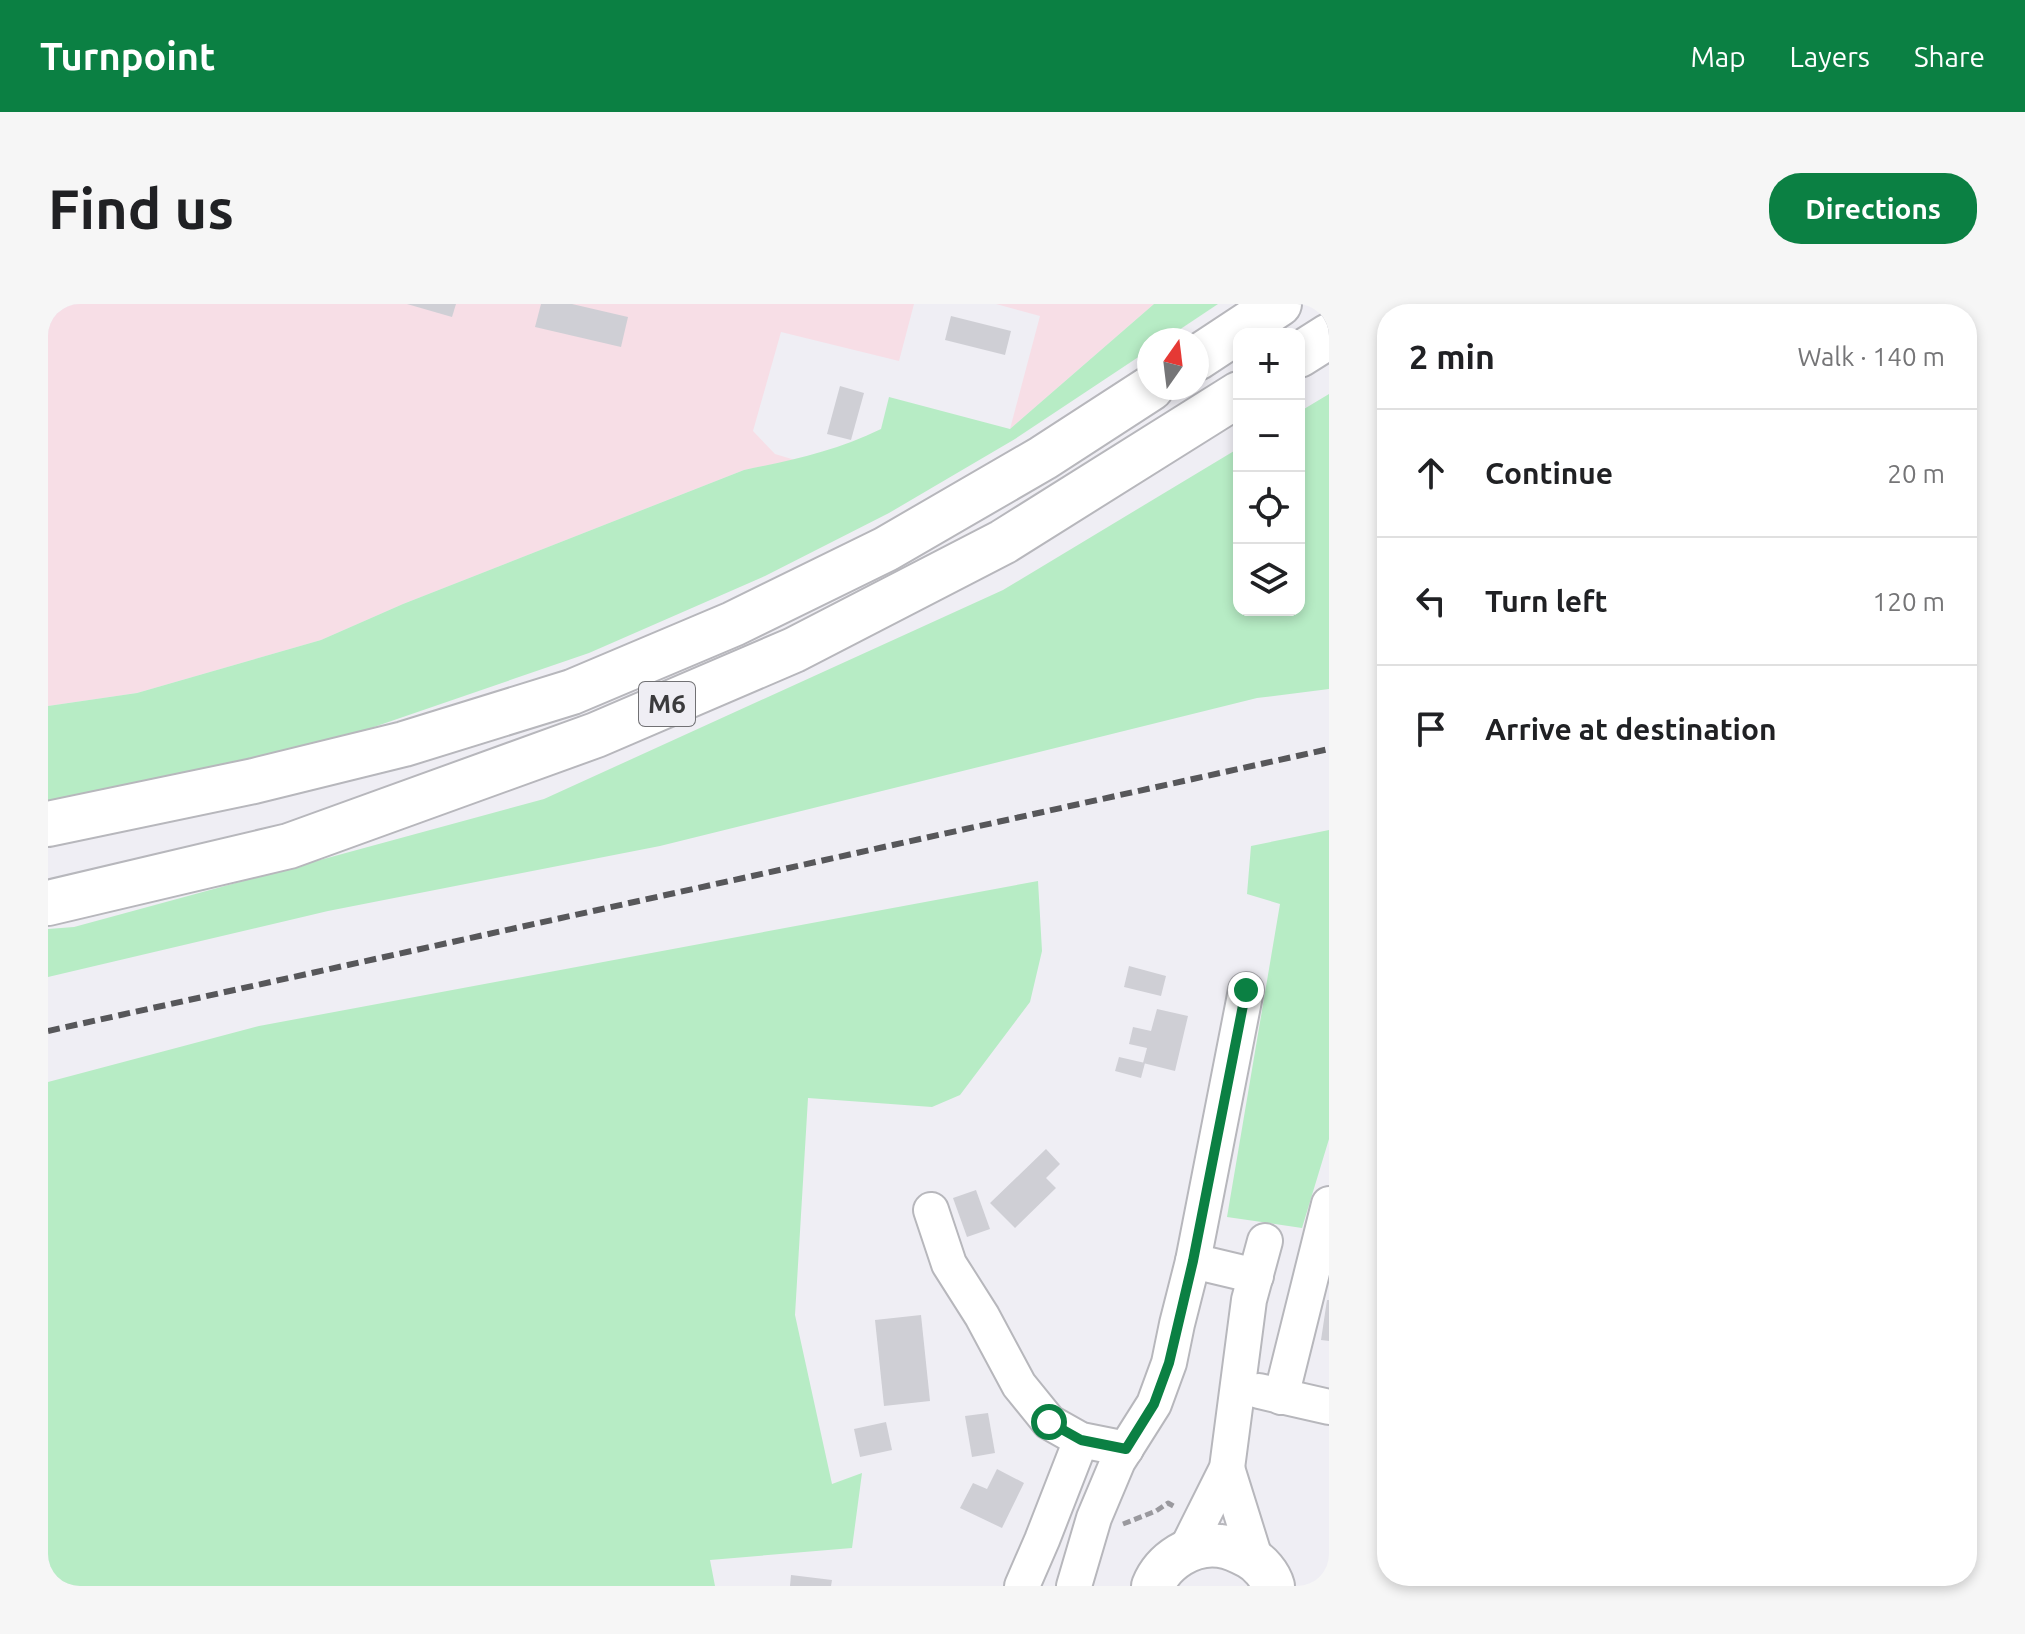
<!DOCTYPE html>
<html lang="en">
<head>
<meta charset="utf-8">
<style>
	:root { --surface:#fff; --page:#f6f6f6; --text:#202124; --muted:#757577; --line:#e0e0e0; --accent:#0b8043 }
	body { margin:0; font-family:Ubuntu,sans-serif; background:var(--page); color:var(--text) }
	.controls { position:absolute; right:24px; top:24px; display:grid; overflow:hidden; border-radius:16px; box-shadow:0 4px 12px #0003 }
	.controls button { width:72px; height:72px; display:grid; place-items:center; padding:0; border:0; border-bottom:2px solid var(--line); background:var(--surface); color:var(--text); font:40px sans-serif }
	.compass { position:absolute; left:1089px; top:24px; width:72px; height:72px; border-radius:50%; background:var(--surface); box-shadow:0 4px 12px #0003; rotate:14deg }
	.stop { position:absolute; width:24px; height:24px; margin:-18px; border:6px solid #0b8043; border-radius:50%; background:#fff }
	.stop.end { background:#0b8043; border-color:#fff; box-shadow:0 2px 8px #0008 }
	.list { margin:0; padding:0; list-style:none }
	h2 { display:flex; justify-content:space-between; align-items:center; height:104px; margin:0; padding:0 32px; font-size:34px }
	h2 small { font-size:26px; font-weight:400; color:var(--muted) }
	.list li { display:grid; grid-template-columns:52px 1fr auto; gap:24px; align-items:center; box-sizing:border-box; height:128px; padding:0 32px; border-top:2px solid var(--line) }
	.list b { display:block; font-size:30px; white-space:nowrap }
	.list em { font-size:26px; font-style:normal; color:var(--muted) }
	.icon { flex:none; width:44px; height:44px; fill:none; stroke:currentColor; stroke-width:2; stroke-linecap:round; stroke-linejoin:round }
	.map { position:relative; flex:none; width:1281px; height:1282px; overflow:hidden; border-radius:32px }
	header { display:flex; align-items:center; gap:48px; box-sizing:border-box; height:112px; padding:0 40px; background:var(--accent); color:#fff }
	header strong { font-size:38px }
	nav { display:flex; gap:44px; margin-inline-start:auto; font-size:28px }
	.intro { display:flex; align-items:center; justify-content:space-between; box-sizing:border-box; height:192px; padding:0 48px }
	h1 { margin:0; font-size:56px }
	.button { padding:20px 36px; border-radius:32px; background:var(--accent); color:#fff; font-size:28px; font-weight:700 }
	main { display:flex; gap:48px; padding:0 48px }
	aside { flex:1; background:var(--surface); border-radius:32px; box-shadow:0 4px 12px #0003 }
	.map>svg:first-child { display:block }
</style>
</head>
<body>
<header>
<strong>Turnpoint</strong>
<nav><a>Map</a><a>Layers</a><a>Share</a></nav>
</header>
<div class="intro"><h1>Find us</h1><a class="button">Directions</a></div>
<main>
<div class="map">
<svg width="1281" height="1282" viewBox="0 0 1281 1282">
	<rect width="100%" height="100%" fill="#efeef4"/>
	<!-- industrial -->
	<g fill="#f7dee6">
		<path d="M0 0H866L851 57 733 28 705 127 727 150 747 156 696 166 355 300 273 336 89 389 0 402Z"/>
		<path d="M948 0H1106L962 125 992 12Z"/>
	</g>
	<!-- green -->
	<g fill="#b7ecc5">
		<path d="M1106 0H1170L1116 36H1101V46L967 135 841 209 717 272 541 349 288 436 0 503V402L89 389 273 336 355 300 696 166C745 156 788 147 833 125L841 93 962 125Z"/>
		<path d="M1281 90V385L1209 394 612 542 280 607 0 673V625L26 623 496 495 955 286 1191 144V306H1251V108Z"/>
		<path d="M1281 526V835L1254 924 1179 913 1232 600 1199 590 1203 542Z"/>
		<path d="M990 577 994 647 982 698 912 791 884 803 760 794 747 1011 784 1180 814 1169 804 1244 662 1256 667 1282H0V778L211 722Z"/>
	</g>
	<!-- building -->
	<g fill="#cfcfd5">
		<path d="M359 0H408L404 13Z"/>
		<path d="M493 0H524L580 13 573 43 487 23Z"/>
		<path d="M903 12 963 27 957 51 897 36Z"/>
		<path d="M792 82 816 89 803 136 779 130Z"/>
		<path d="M1081 662 1118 672 1113 692 1076 683Z"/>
		<path d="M1109 705 1140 712 1127 767 1095 759 1099 744 1081 740 1085 723 1103 727Z"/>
		<path d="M1071 753 1097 759 1093 774 1067 767Z"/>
		<path d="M998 845 1012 860 998 874 1008 884 967 924 942 899Z"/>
		<path d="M928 886 942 925 919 933 905 894Z"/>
		<path d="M1279 996H1281V1037L1273 1036Z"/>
		<path d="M873 1011 882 1097 836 1102 827 1016Z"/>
		<path d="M940 1109 947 1149 924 1153 917 1112Z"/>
		<path d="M838 1118 844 1146 812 1153 806 1125Z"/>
		<path d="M949 1165 976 1179 954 1224 912 1204 925 1179 939 1185Z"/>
		<path d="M743 1271 784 1276 783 1282H742Z"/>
	</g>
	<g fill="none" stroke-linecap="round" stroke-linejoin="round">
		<defs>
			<g id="minor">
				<path d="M883 906 901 960 934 1012 971 1081 1001 1118 1033 1136 1078 1145"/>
				<path d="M1145 957 1208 972"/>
				<path d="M1211 1087 1281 1103"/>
				<path d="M1233 1093 1281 900"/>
				<path d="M1179 1164 1208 1257"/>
				<path d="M1137 1248 1179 1164 1201 996 1217 937"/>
				<path d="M974 1282 994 1236 1033 1136"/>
				<path d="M1026 1282 1046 1214 1070 1157 1106 1100 1121 1059 1129 1020 1145 957 1198 686"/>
			</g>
			<path id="major" d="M1105 1282C1115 1257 1144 1238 1172 1242 1183 1243 1192 1248 1201 1253 1212 1259 1222 1271 1225 1282"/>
			<g id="highway">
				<path d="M1251 51 1281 32"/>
				<path d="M1149 54 1231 0"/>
				<path d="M0 520 206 477 356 440 524 388 685 320 838 245 995 154 1103 84"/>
				<path d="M0 599 241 542 548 431 746 346 955 238 1191 90"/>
			</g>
		</defs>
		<!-- minor casing -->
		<use href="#minor" stroke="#b7b7bc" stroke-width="38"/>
		<!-- major casing -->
		<use href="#major" stroke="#b7b7bc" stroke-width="46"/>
		<!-- highway casing -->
		<use href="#highway" stroke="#b7b7bc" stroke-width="48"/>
		<!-- path -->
		<path stroke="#9a999e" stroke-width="5" stroke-dasharray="8 4" stroke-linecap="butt" d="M1075 1220 1108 1207 1120 1199 1127 1203"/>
		<!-- minor -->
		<use href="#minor" stroke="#fff" stroke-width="34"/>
		<!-- major -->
		<use href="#major" stroke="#fff" stroke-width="42"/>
		<!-- highway -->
		<use href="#highway" stroke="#fff" stroke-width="44"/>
		<!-- rail -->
		<path stroke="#57575a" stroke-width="6" stroke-dasharray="12 6" stroke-linecap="butt" d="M0 727 1281 445"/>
	</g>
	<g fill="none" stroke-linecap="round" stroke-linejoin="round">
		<!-- route -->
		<path stroke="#0b8043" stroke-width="10" d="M1001 1118 1033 1136 1078 1145 1106 1100 1121 1059 1145 957 1198 686"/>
	</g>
	<g text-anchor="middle" stroke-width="6" stroke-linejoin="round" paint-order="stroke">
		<!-- shield labels -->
		<rect fill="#efeef4" stroke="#717174" stroke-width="2" x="591" y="378" width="56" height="44" rx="6"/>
		<g font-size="26" font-weight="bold" fill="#3b3b3d">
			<text x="619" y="409">M6</text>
		</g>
	</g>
</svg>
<div class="controls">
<button>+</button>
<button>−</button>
<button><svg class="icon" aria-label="locate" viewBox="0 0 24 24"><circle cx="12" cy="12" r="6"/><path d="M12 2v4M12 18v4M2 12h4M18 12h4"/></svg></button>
<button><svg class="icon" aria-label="layers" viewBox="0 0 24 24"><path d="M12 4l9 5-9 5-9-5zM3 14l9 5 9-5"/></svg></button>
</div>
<svg class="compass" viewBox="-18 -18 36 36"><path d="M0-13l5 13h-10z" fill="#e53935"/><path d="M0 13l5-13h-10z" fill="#757577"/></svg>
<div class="stop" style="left:1001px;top:1118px"></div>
<div class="stop end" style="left:1198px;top:686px"></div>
</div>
<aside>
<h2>2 min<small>Walk · 140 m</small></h2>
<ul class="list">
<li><svg class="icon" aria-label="ahead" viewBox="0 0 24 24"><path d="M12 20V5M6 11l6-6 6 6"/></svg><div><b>Continue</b></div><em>20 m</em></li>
<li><svg class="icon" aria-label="left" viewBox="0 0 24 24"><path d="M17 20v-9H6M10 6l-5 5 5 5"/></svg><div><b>Turn left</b></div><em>120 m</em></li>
<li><svg class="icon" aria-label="arrive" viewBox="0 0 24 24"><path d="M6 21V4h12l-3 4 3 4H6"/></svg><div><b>Arrive at destination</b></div></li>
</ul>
</aside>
</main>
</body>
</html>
